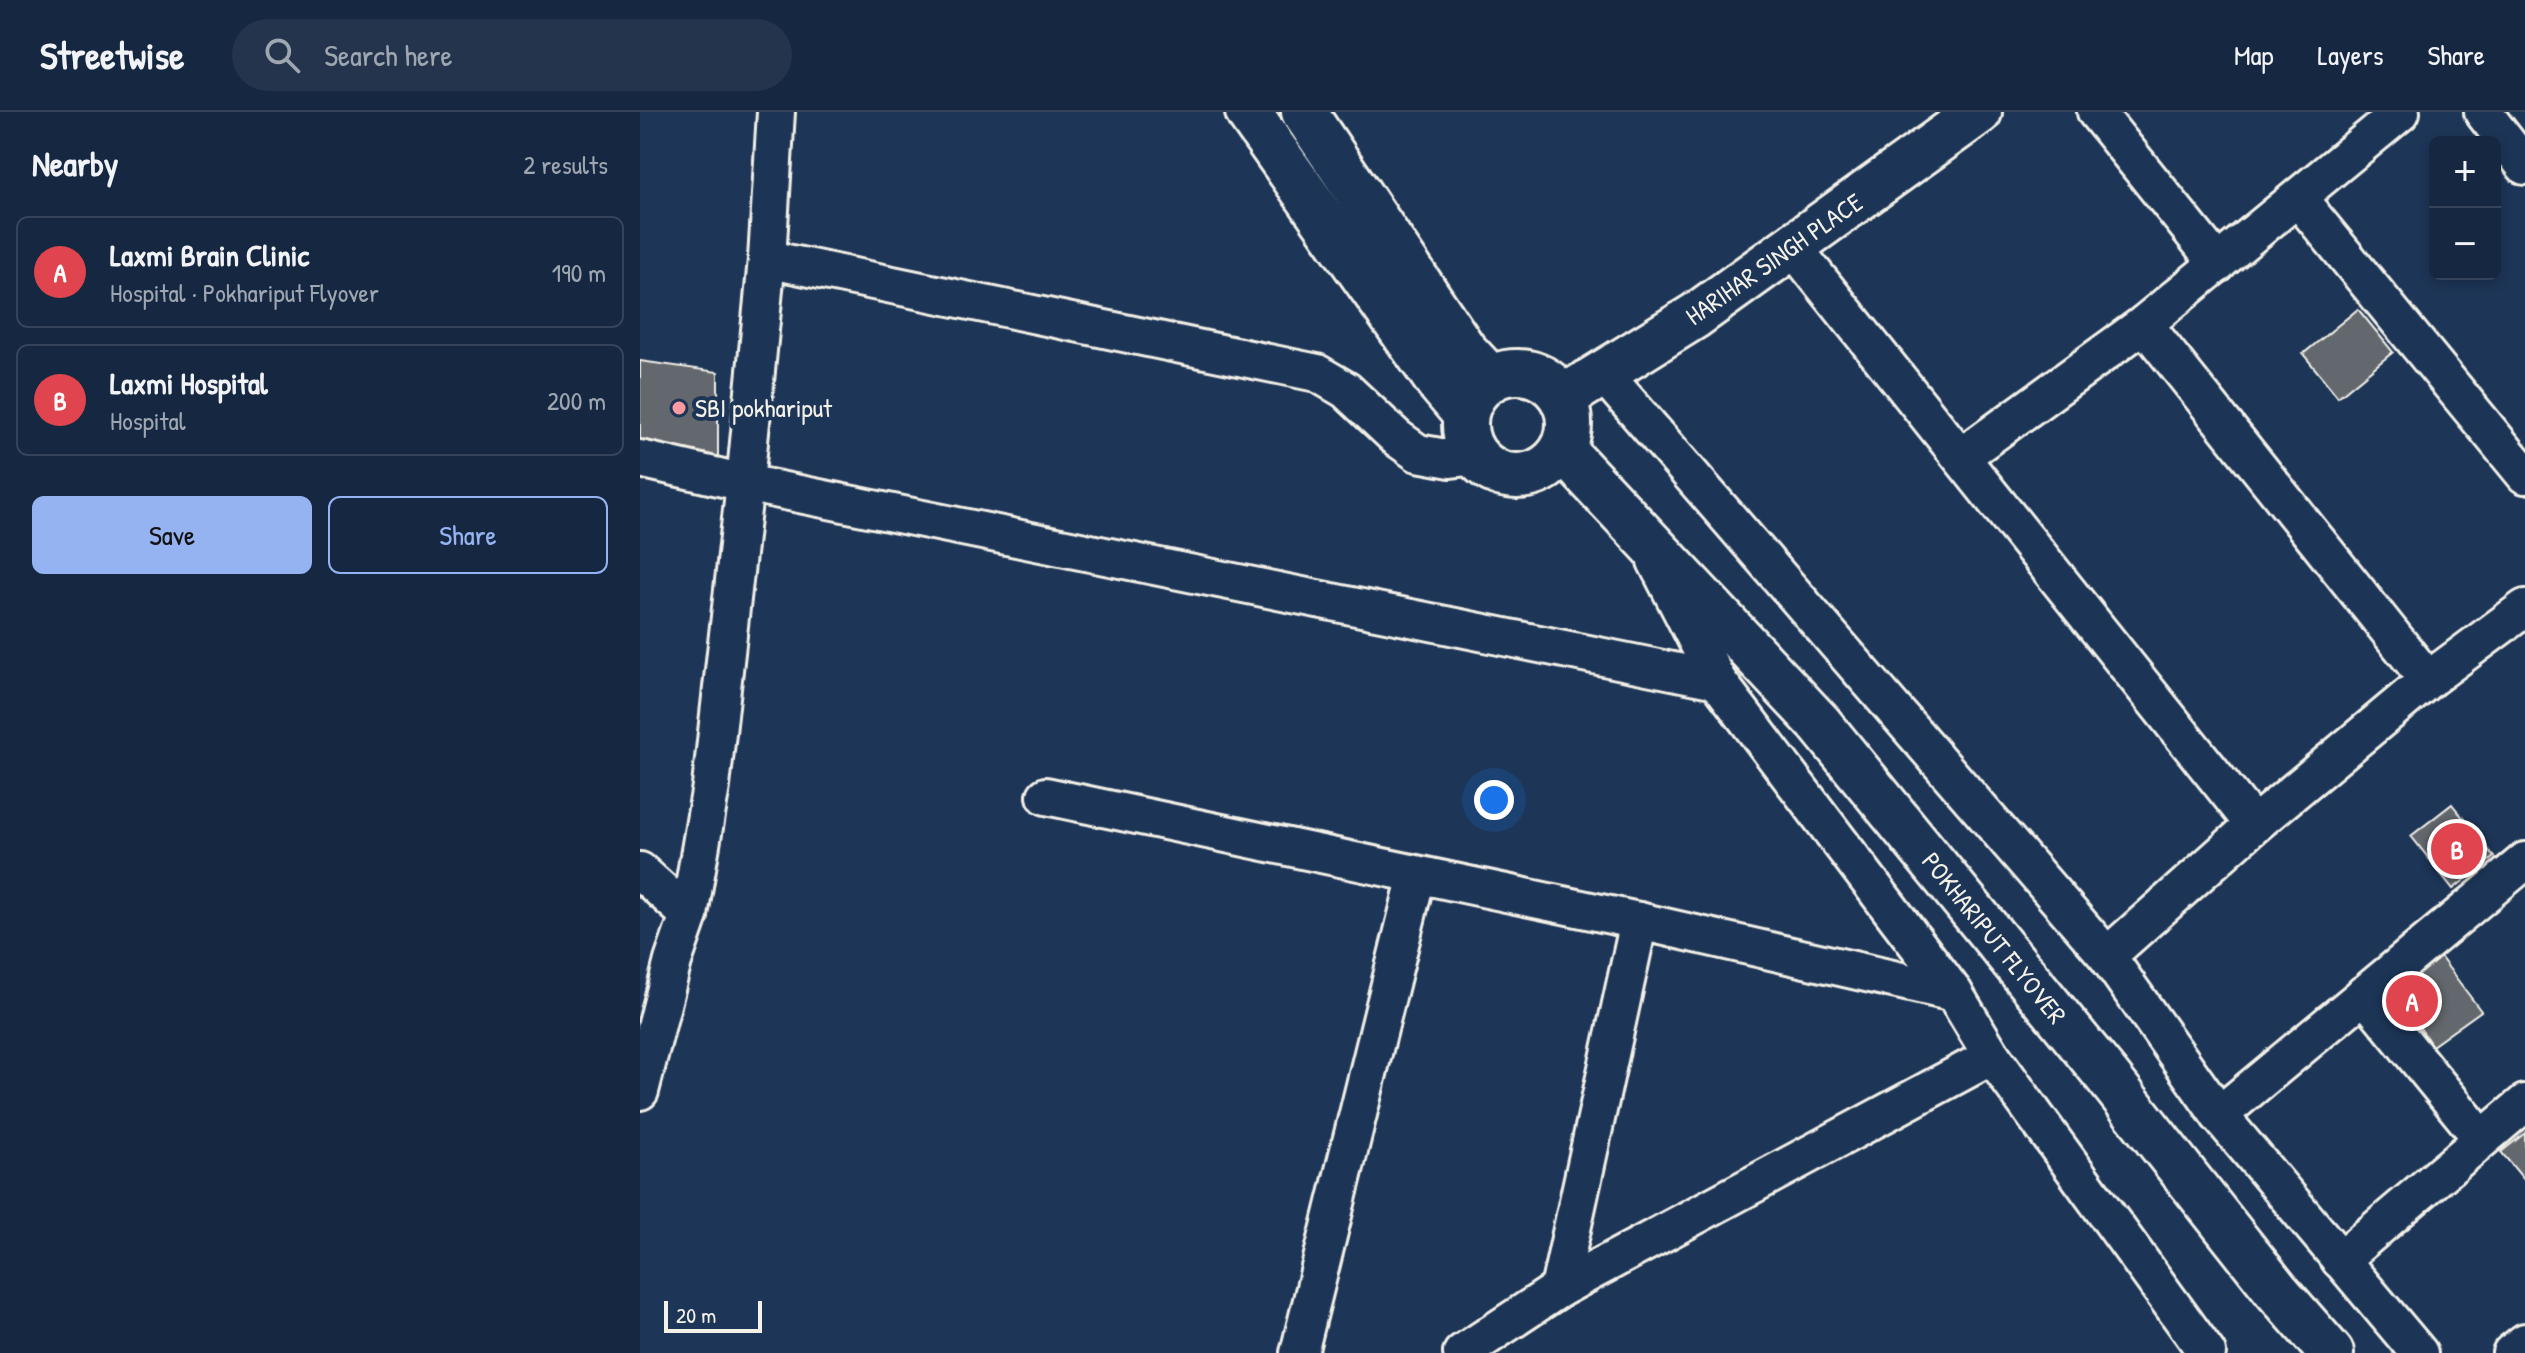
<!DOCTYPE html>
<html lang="en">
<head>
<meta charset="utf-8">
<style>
	:root { --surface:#162841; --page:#23344c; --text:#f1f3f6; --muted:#9ea6b1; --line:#35445a; --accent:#95b2f1 }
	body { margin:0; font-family:"Patrick Hand",sans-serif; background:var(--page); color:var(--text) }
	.controls { position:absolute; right:24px; top:24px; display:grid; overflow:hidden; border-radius:12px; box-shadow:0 4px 12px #0003 }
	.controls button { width:72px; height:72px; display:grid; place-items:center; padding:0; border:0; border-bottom:2px solid var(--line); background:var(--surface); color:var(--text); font:40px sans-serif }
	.scale { position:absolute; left:24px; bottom:20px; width:98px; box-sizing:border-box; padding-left:8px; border:4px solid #f4f1e8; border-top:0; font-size:22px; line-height:28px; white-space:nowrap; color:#f4f1e8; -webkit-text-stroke:6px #1d3557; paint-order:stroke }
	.you { position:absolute; left:854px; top:688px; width:28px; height:28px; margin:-20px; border:6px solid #fff; border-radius:50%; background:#1a73e8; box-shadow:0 0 0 12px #1a73e833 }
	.badge { display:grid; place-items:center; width:52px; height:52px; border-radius:50%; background:var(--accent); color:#fff; font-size:26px; font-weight:700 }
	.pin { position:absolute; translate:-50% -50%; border:4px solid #fff; box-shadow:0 2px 8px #0006 }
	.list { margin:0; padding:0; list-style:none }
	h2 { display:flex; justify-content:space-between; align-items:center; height:104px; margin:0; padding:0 32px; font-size:34px }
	h2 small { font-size:26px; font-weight:400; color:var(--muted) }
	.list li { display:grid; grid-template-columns:52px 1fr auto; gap:24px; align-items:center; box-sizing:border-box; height:112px; margin:0 16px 16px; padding:0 16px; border:2px solid var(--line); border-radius:12px }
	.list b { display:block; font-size:30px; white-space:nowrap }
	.list p { margin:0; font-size:26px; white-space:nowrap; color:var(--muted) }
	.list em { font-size:26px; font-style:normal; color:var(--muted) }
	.actions { display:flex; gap:16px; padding:24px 32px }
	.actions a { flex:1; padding:18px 0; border:2px solid var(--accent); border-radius:12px; text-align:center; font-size:28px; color:var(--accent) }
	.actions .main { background:var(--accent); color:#111 }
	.icon { flex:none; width:44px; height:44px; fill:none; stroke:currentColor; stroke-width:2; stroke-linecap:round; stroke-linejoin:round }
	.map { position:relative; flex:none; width:1885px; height:1241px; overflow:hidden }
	header { display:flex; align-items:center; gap:48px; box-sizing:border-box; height:112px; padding:0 40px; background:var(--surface); border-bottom:2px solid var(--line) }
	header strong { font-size:38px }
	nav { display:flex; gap:44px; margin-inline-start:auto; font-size:28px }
	.search { width:560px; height:72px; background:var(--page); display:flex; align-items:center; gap:20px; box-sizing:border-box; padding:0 28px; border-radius:44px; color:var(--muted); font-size:30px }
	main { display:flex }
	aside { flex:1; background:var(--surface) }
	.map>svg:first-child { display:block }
</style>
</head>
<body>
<header>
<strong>Streetwise</strong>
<div class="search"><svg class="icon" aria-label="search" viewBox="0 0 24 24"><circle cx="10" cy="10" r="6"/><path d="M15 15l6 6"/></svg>Search here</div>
<nav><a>Map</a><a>Layers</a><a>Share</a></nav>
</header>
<main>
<aside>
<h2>Nearby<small>2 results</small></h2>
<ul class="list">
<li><span class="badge" style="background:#e0444e">A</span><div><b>Laxmi Brain Clinic</b><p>Hospital · Pokhariput Flyover</p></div><em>190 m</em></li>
<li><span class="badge" style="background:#e0444e">B</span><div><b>Laxmi Hospital</b><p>Hospital</p></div><em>200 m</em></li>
</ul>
<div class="actions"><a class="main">Save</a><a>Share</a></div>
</aside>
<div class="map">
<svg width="1885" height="1241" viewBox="0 0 1885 1241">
	<rect width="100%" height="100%" fill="#1d3557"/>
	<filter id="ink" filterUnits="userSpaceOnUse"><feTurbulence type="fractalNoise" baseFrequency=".0125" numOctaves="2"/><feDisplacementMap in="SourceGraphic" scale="16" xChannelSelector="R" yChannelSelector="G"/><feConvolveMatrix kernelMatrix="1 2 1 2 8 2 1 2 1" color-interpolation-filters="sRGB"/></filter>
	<g filter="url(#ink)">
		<!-- building -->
		<g fill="#64686e" stroke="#f4f1e8" stroke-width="2">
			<path d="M1718 197 1753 240 1698 285 1663 242Z"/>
			<path d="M0 249 78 260V346L0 332Z"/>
			<path d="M1812 692 1854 745 1813 777 1771 724Z"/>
			<path d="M1792 834 1841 899 1792 934 1749 869Z"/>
			<path d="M1885 1021V1069L1861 1040Z"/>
		</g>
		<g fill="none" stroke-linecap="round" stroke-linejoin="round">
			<defs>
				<g id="minor">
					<path d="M136 0 127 147 105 371 1077 568 1016 449"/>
					<path d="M1456 0 1578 152"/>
					<path d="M1843 0 1885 54"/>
					<path d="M1658 86 1885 363"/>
					<path d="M1153 135 1614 713"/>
					<path d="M127 147 677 261 706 278 757 326 778 341 811 347 836 344"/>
					<path d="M1504 212 1788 568"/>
					<path d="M962 260 1467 844 1579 1003 1779 1241"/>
					<path d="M1321 345 1504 212 1761 0"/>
					<path d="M0 347 105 371 71 674 49 803 33 849 0 979"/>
					<path d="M1077 568 1314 881 1352 944 1567 1241"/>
					<path d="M406 684 999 809 1314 881"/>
					<path d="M0 759 49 803"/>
					<path d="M1467 844 1614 713 1788 568 1885 496"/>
					<path d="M1724 882 1842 1027"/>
					<path d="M1579 1003 1885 749"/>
					<path d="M1700 1148 1885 991"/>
					<path d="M919 1177 999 809"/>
					<path d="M659 1241 777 763"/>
					<path d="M822 1241 919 1177 1352 944"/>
					<path d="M1871 1241 1885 1230"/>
				</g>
				<path id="tertiary" d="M923 286 1055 204 1339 0"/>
				<g id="secondary">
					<path d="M608 0 799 271 825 302"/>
					<path d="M664 0 824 238 851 267"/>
					<circle cx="877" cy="312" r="52"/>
					<path d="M923 338 1179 611 1467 964 1636 1178 1691 1241"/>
				</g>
			</defs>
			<!-- minor casing -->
			<use href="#minor" stroke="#f4f1e8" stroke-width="42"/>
			<!-- tertiary casing -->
			<use href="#tertiary" stroke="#f4f1e8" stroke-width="50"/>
			<!-- secondary casing -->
			<use href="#secondary" stroke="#f4f1e8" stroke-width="50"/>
			<!-- minor -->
			<use href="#minor" stroke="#1d3557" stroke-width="36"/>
			<!-- tertiary -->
			<use href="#tertiary" stroke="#1d3557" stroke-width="44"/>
			<!-- secondary -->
			<use href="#secondary" stroke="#1d3557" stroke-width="44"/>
		</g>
	</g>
	<!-- markers -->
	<circle fill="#ff9aa2" stroke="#1d3557" stroke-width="3" cx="39" cy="296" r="8"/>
	<g text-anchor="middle" stroke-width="8" stroke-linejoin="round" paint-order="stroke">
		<!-- street labels -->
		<g font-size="26" fill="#f4f1e8" stroke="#1d3557">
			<text transform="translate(1134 147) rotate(-35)" y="9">HARIHAR SINGH PLACE</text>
			<text transform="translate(1354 826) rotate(51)" y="9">POKHARIPUT FLYOVER</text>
		</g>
		<!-- poi labels -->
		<g font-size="26" fill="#f4f1e8" stroke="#1d3557" text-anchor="start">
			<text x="55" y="305">SBI pokhariput</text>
		</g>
	</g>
</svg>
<div class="controls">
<button>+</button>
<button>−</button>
</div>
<div class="scale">20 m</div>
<div class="you"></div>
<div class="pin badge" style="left:1772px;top:889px;background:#e0444e">A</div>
<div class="pin badge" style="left:1817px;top:737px;background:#e0444e">B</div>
</div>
</main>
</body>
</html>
